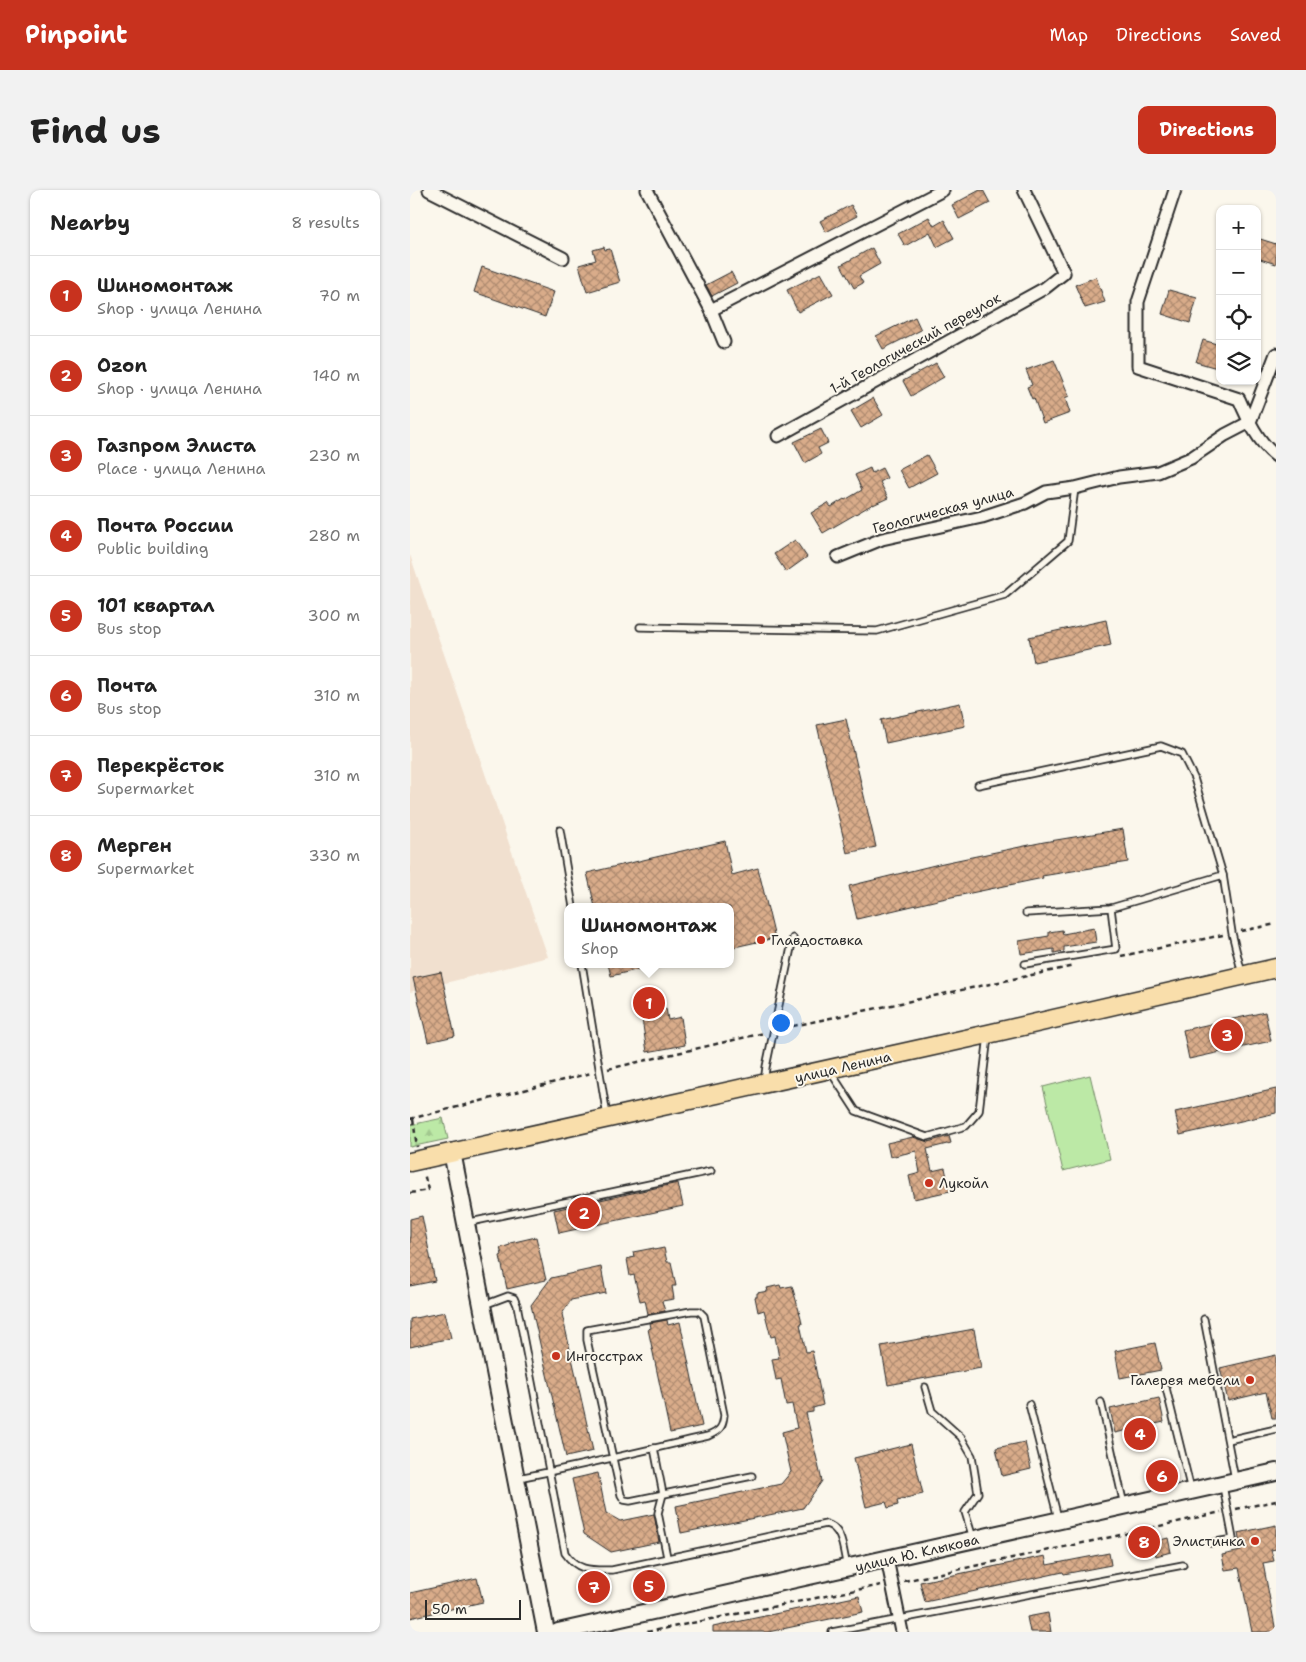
<!DOCTYPE html>
<html lang="en">
<head>
<meta charset="utf-8">
<style>
	:root { --surface:#fff; --page:#f2f2f2; --text:#222; --muted:#767676; --line:#e0e0e0; --accent:#c8321e }
	body { margin:0; font-family:"Shantell Sans",sans-serif; background:var(--page); color:var(--text) }
	.controls { position:absolute; right:15px; top:15px; display:grid; overflow:hidden; border-radius:10px; box-shadow:0 1px 4px #0004 }
	.controls button { width:45px; height:45px; display:grid; place-items:center; padding:0; border:0; border-bottom:1px solid var(--line); background:var(--surface); color:var(--text); font:25px sans-serif }
	.scale { position:absolute; left:15px; bottom:12px; width:96px; box-sizing:border-box; padding-left:5px; border:2px solid #2b2b2b; border-top:0; font-size:14px; line-height:18px; white-space:nowrap; color:#2b2b2b; -webkit-text-stroke:4px #fbf7ec; paint-order:stroke }
	.you { position:absolute; left:370px; top:832px; width:18px; height:18px; margin:-12px; border:4px solid #fff; border-radius:50%; background:#1a73e8; box-shadow:0 0 0 8px #1a73e833 }
	.badge { display:grid; place-items:center; width:32px; height:32px; border-radius:50%; background:var(--accent); color:#fff; font-size:16px; font-weight:700 }
	.pin { position:absolute; translate:-50% -50%; border:2px solid #fff; box-shadow:0 1px 5px #0006 }
	.popup { position:absolute; left:154px; top:713px; width:170px; height:65px; box-sizing:border-box; display:grid; place-content:center; border-radius:10px; background:var(--surface); filter:drop-shadow(0 1px 4px #0005); font-size:16px; white-space:nowrap; color:var(--muted) }
	.popup b { font-size:19px; color:var(--text) }
	.popup::after { content:''; position:absolute; left:50%; top:100%; margin-left:-10px; border:10px solid transparent; border-top-color:var(--surface) }
	.list { margin:0; padding:0; list-style:none }
	h2 { display:flex; justify-content:space-between; align-items:center; height:65px; margin:0; padding:0 20px; font-size:21px }
	h2 small { font-size:16px; font-weight:400; color:var(--muted) }
	.list li { display:grid; grid-template-columns:32px 1fr auto; gap:15px; align-items:center; box-sizing:border-box; height:80px; padding:0 20px; border-top:1px solid var(--line) }
	.list b { display:block; font-size:19px; white-space:nowrap }
	.list p { margin:0; font-size:16px; white-space:nowrap; color:var(--muted) }
	.list em { font-size:16px; font-style:normal; color:var(--muted) }
	.icon { flex:none; width:28px; height:28px; fill:none; stroke:currentColor; stroke-width:2; stroke-linecap:round; stroke-linejoin:round }
	.map { position:relative; flex:none; width:866px; height:1442px; overflow:hidden; border-radius:10px }
	header { display:flex; align-items:center; gap:30px; box-sizing:border-box; height:70px; padding:0 25px; background:var(--accent); color:#fff }
	header strong { font-size:24px }
	nav { display:flex; gap:28px; margin-inline-start:auto; font-size:18px }
	.intro { display:flex; align-items:center; justify-content:space-between; box-sizing:border-box; height:120px; padding:0 30px }
	h1 { margin:0; font-size:35px }
	.button { padding:12px 22px; border-radius:10px; background:var(--accent); color:#fff; font-size:18px; font-weight:700 }
	main { display:flex; gap:30px; padding:0 30px }
	aside { flex:1; background:var(--surface); border-radius:10px; box-shadow:0 1px 4px #0004 }
	.map>svg:first-child { display:block }
</style>
</head>
<body>
<header>
<strong>Pinpoint</strong>
<nav><a>Map</a><a>Directions</a><a>Saved</a></nav>
</header>
<div class="intro"><h1>Find us</h1><a class="button">Directions</a></div>
<main>
<aside>
<h2>Nearby<small>8 results</small></h2>
<ul class="list">
<li><span class="badge">1</span><div><b>Шиномонтаж</b><p>Shop · улица Ленина</p></div><em>70 m</em></li>
<li><span class="badge">2</span><div><b>Ozon</b><p>Shop · улица Ленина</p></div><em>140 m</em></li>
<li><span class="badge">3</span><div><b>Газпром Элиста</b><p>Place · улица Ленина</p></div><em>230 m</em></li>
<li><span class="badge">4</span><div><b>Почта России</b><p>Public building</p></div><em>280 m</em></li>
<li><span class="badge">5</span><div><b>101 квартал</b><p>Bus stop</p></div><em>300 m</em></li>
<li><span class="badge">6</span><div><b>Почта</b><p>Bus stop</p></div><em>310 m</em></li>
<li><span class="badge">7</span><div><b>Перекрёсток</b><p>Supermarket</p></div><em>310 m</em></li>
<li><span class="badge">8</span><div><b>Мерген</b><p>Supermarket</p></div><em>330 m</em></li>
</ul>
</aside>
<div class="map">
<svg width="866" height="1442" viewBox="0 0 866 1442">
	<defs>
		<pattern id="forest-firs" width="22" height="20" patternUnits="userSpaceOnUse" patternTransform="scale(1.25)"><rect width="22" height="20" fill="#bce9a6"/><path d="M5 1l3.5 6h-7zM16 11l3.5 6h-7z" fill="#a2c88f"/></pattern>
		<pattern id="building-cross-hatch" width="8" height="8" patternUnits="userSpaceOnUse" patternTransform="scale(1.25)"><rect width="8" height="8" fill="#d9ac8a"/><path d="M0 0l8 8M0 8l8-8" fill="none" stroke="#b08c71"/></pattern>
	</defs>
	<rect width="100%" height="100%" fill="#fbf7ec"/>
	<filter id="ink" filterUnits="userSpaceOnUse"><feTurbulence type="fractalNoise" baseFrequency=".02" numOctaves="2"/><feDisplacementMap in="SourceGraphic" scale="10" xChannelSelector="R" yChannelSelector="G"/><feConvolveMatrix kernelMatrix="1 2 1 2 8 2 1 2 1" color-interpolation-filters="sRGB"/></filter>
	<g filter="url(#ink)">
		<!-- built -->
		<path fill="#f1e0cf" d="M0 365 138 767 0 802Z"/>
		<!-- forest -->
		<path fill="url(#forest-firs)" stroke="#748a68" d="M33 928 38 949 0 957V935Z"/>
		<!-- pitch -->
		<path fill="#bce9a6" stroke="#748a68" d="M680 885 700 969 653 981 633 897Z"/>
		<!-- building -->
		<g fill="url(#building-cross-hatch)" stroke="#2b2b2b">
			<path d="M570 0H573L580 13 549 29 542 15Z"/>
			<path d="M441 15 447 26 416 42 410 31Z"/>
			<path d="M519 27 524 36 534 30 544 48 527 57 520 42 495 56 488 44Z"/>
			<path d="M847 48 866 54V74L847 68Z"/>
			<path d="M194 57 195 60 200 59 210 92 177 102 169 75 186 70 183 60Z"/>
			<path d="M462 58 470 74 449 86 453 93 444 98 431 75Z"/>
			<path d="M72 77 144 102 135 127 64 102Z"/>
			<path d="M321 82 327 93 302 106 296 95Z"/>
			<path d="M411 83 423 104 388 122 377 100Z"/>
			<path d="M686 87 695 112 675 118 665 95Z"/>
			<path d="M759 100 787 108 780 133 752 124Z"/>
			<path d="M505 127 511 140 473 159 466 146Z"/>
			<path d="M793 150 810 155V168L807 178 786 172Z"/>
			<path d="M644 170 659 206 655 208 660 223 633 233 624 208 622 209 617 197 622 195 616 180Z"/>
			<path d="M526 173 534 187 501 206 493 191Z"/>
			<path d="M463 208 473 225 451 238 441 221Z"/>
			<path d="M411 239 418 253 408 258 411 264 395 273 384 252Z"/>
			<path d="M517 265 527 283 499 298 489 280Z"/>
			<path d="M460 278 462 283 472 278 477 288 470 292 478 308 463 315V314L413 343 401 323 418 313 421 317 434 309 435 310 452 300 445 285Z"/>
			<path d="M385 350 397 367 376 382 364 364Z"/>
			<path d="M696 430 701 455 624 472 619 447Z"/>
			<path d="M550 513 555 536 476 553 471 530Z"/>
			<path d="M436 529 466 657 437 663 407 535Z"/>
			<path d="M713 639 718 672 632 686 633 688 532 709 447 729 439 696 533 673 634 652Z"/>
			<path d="M315 651 322 685 348 678 365 748 320 758V717H185L177 683Z"/>
			<path d="M684 738 686 752 654 757V761L644 763V759L611 764 609 751 639 746V742L652 740 653 744Z"/>
			<path d="M198 774H234V778L201 786Z"/>
			<path d="M31 782 45 846 18 852 3 788Z"/>
			<path d="M256 818 258 830 271 827 275 855 237 862 231 822Z"/>
			<path d="M855 822 861 851 779 869 773 840Z"/>
			<path d="M866 899V923L770 945 765 922Z"/>
			<path d="M539 946 541 953 517 959 522 981 535 978 540 1001 504 1009 499 986 510 983 506 961 480 967 477 953 503 947 518 952Z"/>
			<path d="M268 993 273 1016 149 1043 144 1020Z"/>
			<path d="M12 1026 25 1091 0 1096V1029Z"/>
			<path d="M126 1047 136 1090 97 1099 90 1066 92 1065 90 1058 100 1055V1053Z"/>
			<path d="M244 1058V1060L254 1058 257 1072H261L266 1096H262L264 1109 252 1111 255 1121 238 1124 235 1110 230 1111 224 1085 220 1086 217 1069 224 1067 223 1062Z"/>
			<path d="M191 1077 196 1103 161 1110 152 1124 183 1261 156 1267 121 1115 141 1088Z"/>
			<path d="M370 1095 371 1098 382 1096 391 1128 392 1134H390L396 1162 402 1161 413 1215 403 1218V1222L396 1223 412 1291 393 1318 271 1343 266 1316 371 1294 381 1282 372 1242 387 1238 382 1214 376 1215 371 1189 366 1190 362 1169 369 1168 365 1146 361 1147 354 1120 348 1122 345 1107H347V1103L358 1101 357 1098Z"/>
			<path d="M35 1122 41 1148 0 1157V1129Z"/>
			<path d="M257 1130 258 1135 270 1132 292 1236 260 1243 238 1139 241 1138 240 1133Z"/>
			<path d="M564 1139 571 1178 478 1195 471 1156Z"/>
			<path d="M745 1153 751 1180 710 1188 705 1161Z"/>
			<path d="M866 1165V1228H862L856 1202 818 1211 810 1178Z"/>
			<path d="M749 1208 754 1232 705 1243 700 1219Z"/>
			<path d="M615 1252 621 1279 592 1286 586 1258Z"/>
			<path d="M501 1254 513 1304 487 1310 488 1315 478 1318 476 1312 456 1317 444 1268Z"/>
			<path d="M188 1283 196 1323 210 1331 244 1324 249 1352 201 1362 174 1344 162 1289Z"/>
			<path d="M866 1335V1359L861 1360 864 1371 853 1373 866 1442H842L829 1378 815 1380 812 1365 831 1361 828 1343Z"/>
			<path d="M758 1348 761 1362 746 1366 743 1352Z"/>
			<path d="M699 1363 701 1375 654 1384 653 1382 515 1412 510 1392 635 1366 637 1375Z"/>
			<path d="M67 1388 73 1412 0 1428V1403Z"/>
			<path d="M449 1406 453 1422 358 1442H303V1437Z"/>
			<path d="M638 1423 641 1442H620L617 1427Z"/>
		</g>
		<g fill="none" stroke-linecap="round" stroke-linejoin="round">
			<defs>
				<g id="service">
					<path d="M230 437 467 441 595 405 658 351 665 298"/>
					<path d="M568 595 751 556 772 564 784 588 813 685 822 743 832 784"/>
					<path d="M150 640 163 717"/>
					<path d="M616 723 701 718 813 685"/>
					<path d="M172 774 197 926"/>
					<path d="M615 774 706 759 701 718"/>
					<path d="M420 881 446 921 517 947 556 936 569 921 578 846"/>
					<path d="M356 890 355 885 356 877 383 748"/>
					<path d="M56 1033 301 981"/>
					<path d="M74 1115 98 1106 104 1108 107 1115 155 1363C168 1382 182 1380 202 1380L416 1334C433 1338 433 1361 437 1377"/>
					<path d="M794 1129 825 1289"/>
					<path d="M515 1197 522 1221 551 1247 562 1266 568 1303 555 1322 563 1348"/>
					<path d="M756 1198 781 1300"/>
					<path d="M691 1212 714 1315"/>
					<path d="M619 1214 648 1328"/>
					<path d="M818 1250 866 1239"/>
					<path d="M244 1258 253 1304 248 1323 257 1367"/>
					<path d="M108 1288C172 1276 235 1260 298 1246 310 1241 313 1237 314 1225L294 1126 289 1121H281L177 1140V1150L211 1305 214 1310 220 1311 342 1286"/>
					<path d="M800 1353 823 1349 813 1296"/>
					<path d="M422 1442 773 1375"/>
				</g>
				<g id="minor">
					<path d="M19 0 153 68"/>
					<path d="M237 0 301 120 314 152"/>
					<path d="M765 0 728 112V176L829 209C838 230 848 252 866 266"/>
					<path d="M301 120 533 0"/>
					<path d="M840 232 866 164"/>
					<path d="M368 246 635 98 654 83 614 0"/>
					<path d="M428 367 472 349 572 327 615 313 636 302 665 298 709 287 748 282 781 268 815 245 840 232"/>
					<path d="M477 1369 492 1442"/>
				</g>
				<g id="secondary">
					<path d="M42 962 136 1442"/>
					<path d="M148 1442 866 1282"/>
				</g>
				<path id="primary" d="M0 972 578 844 866 778"/>
			</defs>
			<!-- service casing -->
			<use href="#service" stroke="#2b2b2b" stroke-width="9"/>
			<!-- minor casing -->
			<use href="#minor" stroke="#2b2b2b" stroke-width="15"/>
			<!-- secondary casing -->
			<use href="#secondary" stroke="#2b2b2b" stroke-width="20"/>
			<!-- primary casing -->
			<use href="#primary" stroke="#2b2b2b" stroke-width="21"/>
			<!-- path -->
			<g stroke="#2b2b2b" stroke-width="2.5" stroke-dasharray="5 4" stroke-linecap="butt">
				<path d="M831 741 866 734"/>
				<path d="M711 766 813 745"/>
				<path d="M374 838 664 776"/>
				<path d="M198 879 354 843"/>
				<path d="M0 929 181 883"/>
				<path d="M3 929 7 957"/>
				<path d="M0 1003 18 1000 14 983"/>
				<path d="M826 1319 866 1311"/>
				<path d="M494 1391 706 1346 811 1322"/>
				<path d="M237 1442 471 1395"/>
			</g>
			<!-- service -->
			<use href="#service" stroke="#fbf7ec" stroke-width="5.5"/>
			<!-- minor -->
			<use href="#minor" stroke="#fbf7ec" stroke-width="11"/>
			<!-- secondary -->
			<use href="#secondary" stroke="#fbf7ec" stroke-width="16"/>
			<!-- primary -->
			<use href="#primary" stroke="#f9deab" stroke-width="18"/>
		</g>
	</g>
	<!-- markers -->
	<g fill="#c8321e" stroke="#fbf7ec" stroke-width="2">
		<circle cx="351" cy="750" r="5"/>
		<circle cx="519" cy="993" r="5"/>
		<circle cx="146" cy="1166" r="5"/>
		<circle cx="840" cy="1190" r="5"/>
		<circle cx="845" cy="1351" r="5"/>
	</g>
	<g text-anchor="middle" stroke-width="4" stroke-linejoin="round" paint-order="stroke">
		<!-- street labels -->
		<g font-size="14" fill="#2b2b2b" stroke="#fbf7ec">
			<text transform="translate(505 153) rotate(-29)" y="5">1-й Геологический переулок</text>
			<text transform="translate(533 320) rotate(-15)" y="5">Геологическая улица</text>
			<text transform="translate(433 877) rotate(-13)" y="5">улица Ленина</text>
			<text transform="translate(507 1363) rotate(-13)" y="5">улица Ю. Клыкова</text>
		</g>
		<!-- poi labels -->
		<g font-size="14" fill="#2b2b2b" stroke="#fbf7ec" text-anchor="start">
			<text x="361" y="755">Главдоставка</text>
			<text x="529" y="998">Лукойл</text>
			<text x="156" y="1171">Ингосстрах</text>
			<text x="830" y="1195" text-anchor="end">Галерея мебели</text>
			<text x="835" y="1356" text-anchor="end">Элистинка</text>
		</g>
	</g>
</svg>
<div class="controls">
<button>+</button>
<button>−</button>
<button><svg class="icon" aria-label="locate" viewBox="0 0 24 24"><circle cx="12" cy="12" r="6"/><path d="M12 2v4M12 18v4M2 12h4M18 12h4"/></svg></button>
<button><svg class="icon" aria-label="layers" viewBox="0 0 24 24"><path d="M12 4l9 5-9 5-9-5zM3 14l9 5 9-5"/></svg></button>
</div>
<div class="scale">50 m</div>
<div class="you"></div>
<div class="pin badge" style="left:239px;top:813px">1</div>
<div class="popup"><b>Шиномонтаж</b>Shop</div>
<div class="pin badge" style="left:174px;top:1023px">2</div>
<div class="pin badge" style="left:817px;top:845px">3</div>
<div class="pin badge" style="left:730px;top:1244px">4</div>
<div class="pin badge" style="left:239px;top:1396px">5</div>
<div class="pin badge" style="left:752px;top:1286px">6</div>
<div class="pin badge" style="left:184px;top:1397px">7</div>
<div class="pin badge" style="left:734px;top:1352px">8</div>
</div>
</main>
</body>
</html>
